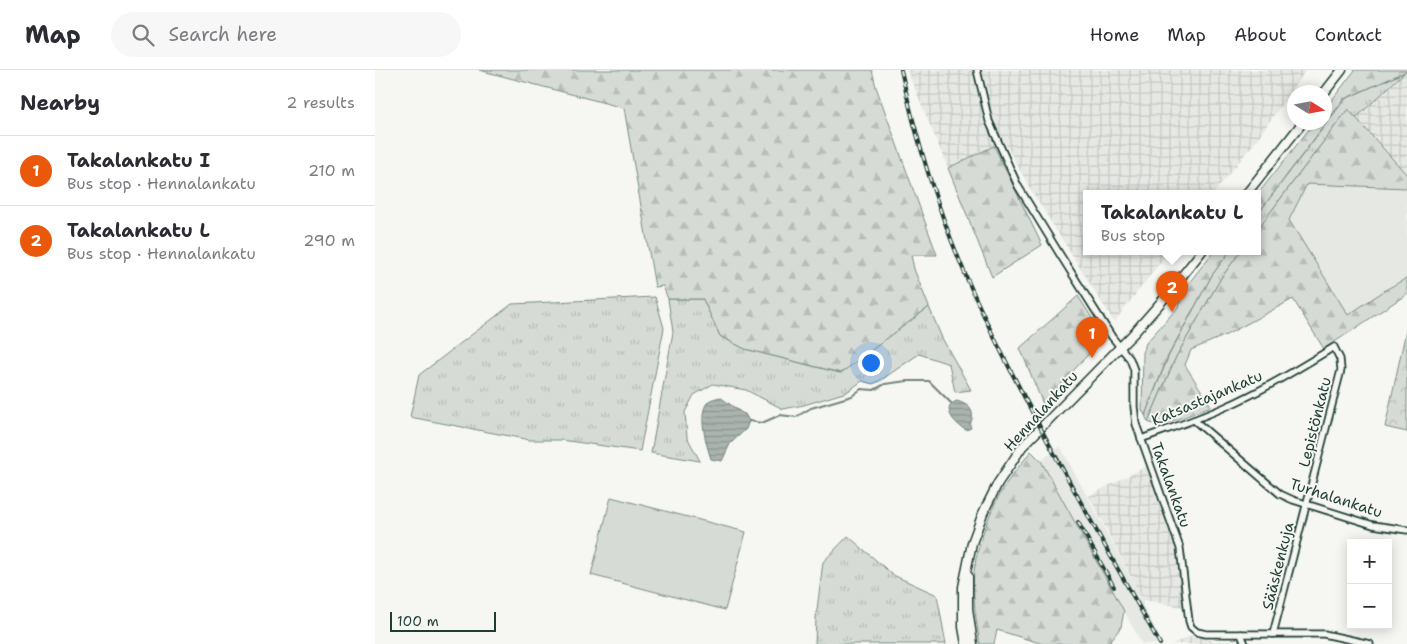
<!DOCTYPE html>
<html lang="en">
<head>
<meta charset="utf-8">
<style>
	:root { --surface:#fff; --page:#f7f7f7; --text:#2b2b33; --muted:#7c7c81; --line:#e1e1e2; --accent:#ea580c }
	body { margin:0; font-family:"Shantell Sans",sans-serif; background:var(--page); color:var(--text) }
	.controls { position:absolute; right:15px; bottom:15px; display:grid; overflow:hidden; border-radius:0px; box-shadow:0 2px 12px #0003 }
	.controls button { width:45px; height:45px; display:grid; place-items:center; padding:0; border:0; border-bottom:1px solid var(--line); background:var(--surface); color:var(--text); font:25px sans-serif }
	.compass { position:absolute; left:912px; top:15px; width:45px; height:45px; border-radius:50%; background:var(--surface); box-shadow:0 2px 12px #0003; rotate:101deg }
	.scale { position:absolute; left:15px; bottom:12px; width:106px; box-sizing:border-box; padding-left:5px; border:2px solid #1f3d34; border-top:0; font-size:14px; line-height:18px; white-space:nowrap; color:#1f3d34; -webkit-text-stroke:4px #f6f6f2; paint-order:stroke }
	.you { position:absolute; left:495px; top:292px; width:18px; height:18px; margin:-12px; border:4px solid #fff; border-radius:50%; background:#1a73e8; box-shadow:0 0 0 8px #1a73e833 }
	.badge { display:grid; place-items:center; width:32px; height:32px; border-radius:50%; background:var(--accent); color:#fff; font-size:16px; font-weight:700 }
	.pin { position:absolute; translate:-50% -41px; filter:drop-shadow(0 1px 2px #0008) }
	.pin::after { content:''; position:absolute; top:26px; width:18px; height:15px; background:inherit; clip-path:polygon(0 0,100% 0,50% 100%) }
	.popup { position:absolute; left:708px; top:120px; width:178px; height:65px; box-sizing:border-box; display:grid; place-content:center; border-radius:0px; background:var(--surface); filter:drop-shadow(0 1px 4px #0005); font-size:16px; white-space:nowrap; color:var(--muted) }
	.popup b { font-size:19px; color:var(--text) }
	.popup::after { content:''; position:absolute; left:50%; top:100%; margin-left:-10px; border:10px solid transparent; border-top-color:var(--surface) }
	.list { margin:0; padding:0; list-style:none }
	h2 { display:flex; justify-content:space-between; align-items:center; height:65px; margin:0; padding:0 20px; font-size:21px }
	h2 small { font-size:16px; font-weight:400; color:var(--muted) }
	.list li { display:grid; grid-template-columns:32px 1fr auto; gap:15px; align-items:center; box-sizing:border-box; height:70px; padding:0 20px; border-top:1px solid var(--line) }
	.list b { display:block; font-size:19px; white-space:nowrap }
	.list p { margin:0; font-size:16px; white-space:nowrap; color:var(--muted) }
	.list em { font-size:16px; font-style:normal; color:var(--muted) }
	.icon { flex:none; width:28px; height:28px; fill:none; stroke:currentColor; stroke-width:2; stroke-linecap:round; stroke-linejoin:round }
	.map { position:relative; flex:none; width:1032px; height:574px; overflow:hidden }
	header { display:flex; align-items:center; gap:30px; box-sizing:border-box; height:70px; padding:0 25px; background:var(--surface); border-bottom:1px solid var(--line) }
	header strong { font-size:24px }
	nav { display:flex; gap:28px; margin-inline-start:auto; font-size:18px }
	.search { width:350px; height:45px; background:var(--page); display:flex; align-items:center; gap:12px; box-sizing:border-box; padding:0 18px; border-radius:28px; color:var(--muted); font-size:19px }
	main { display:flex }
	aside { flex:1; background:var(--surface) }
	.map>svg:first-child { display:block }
</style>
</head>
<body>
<header>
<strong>Map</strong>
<div class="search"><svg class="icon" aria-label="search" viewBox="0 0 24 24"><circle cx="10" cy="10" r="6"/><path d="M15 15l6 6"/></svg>Search here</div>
<nav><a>Home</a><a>Map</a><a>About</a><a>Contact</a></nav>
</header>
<main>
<aside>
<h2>Nearby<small>2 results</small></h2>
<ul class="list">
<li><span class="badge">1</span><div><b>Takalankatu I</b><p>Bus stop · Hennalankatu</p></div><em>210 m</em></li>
<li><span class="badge">2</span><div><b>Takalankatu L</b><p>Bus stop · Hennalankatu</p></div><em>290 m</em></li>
</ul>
</aside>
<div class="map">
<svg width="1032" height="574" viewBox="0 0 1032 574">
	<defs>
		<pattern id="industrial-grid" width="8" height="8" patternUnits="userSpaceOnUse" patternTransform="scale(1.25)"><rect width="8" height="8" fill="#e6e8e4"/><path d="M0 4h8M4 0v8" fill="none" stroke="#c5c8c4"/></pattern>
		<pattern id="grass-tufts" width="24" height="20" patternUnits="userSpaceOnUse" patternTransform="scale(1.25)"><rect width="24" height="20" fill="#d6dbd6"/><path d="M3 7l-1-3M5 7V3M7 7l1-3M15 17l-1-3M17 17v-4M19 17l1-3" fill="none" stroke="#b7bdb8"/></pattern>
		<pattern id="forest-firs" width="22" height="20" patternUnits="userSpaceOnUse" patternTransform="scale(1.25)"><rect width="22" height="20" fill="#d6dbd6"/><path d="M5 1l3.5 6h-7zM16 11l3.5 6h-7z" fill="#b7bdb8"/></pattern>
		<pattern id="park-crowns" width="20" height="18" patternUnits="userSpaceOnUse" patternTransform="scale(1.25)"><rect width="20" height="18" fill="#d6dbd6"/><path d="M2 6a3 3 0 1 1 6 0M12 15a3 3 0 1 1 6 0" fill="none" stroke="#b7bdb8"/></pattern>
		<pattern id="water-rules" width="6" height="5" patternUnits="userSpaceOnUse" patternTransform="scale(1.25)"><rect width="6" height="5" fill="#aab3ae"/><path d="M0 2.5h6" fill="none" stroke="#8a938e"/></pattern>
	</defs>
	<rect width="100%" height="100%" fill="#f6f6f2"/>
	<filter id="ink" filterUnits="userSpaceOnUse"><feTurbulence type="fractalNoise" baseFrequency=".02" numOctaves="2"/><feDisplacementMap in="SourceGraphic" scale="10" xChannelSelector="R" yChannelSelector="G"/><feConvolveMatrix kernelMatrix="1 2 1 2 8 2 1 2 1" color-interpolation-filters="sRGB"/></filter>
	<g filter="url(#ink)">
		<!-- built -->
		<g fill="#e6e8e4">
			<path d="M932 113 1032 118V208L973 245 914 150Z"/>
			<path d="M685 376 768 530V536L788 574H767L666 391Z"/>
		</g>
		<!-- industrial -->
		<g fill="url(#industrial-grid)">
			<path d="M532 0H931L880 72 839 123H712V181H794L739 252 656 120 629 71 573 98Z"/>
			<path d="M1032 1V105L981 48Z"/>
			<path d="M772 396 801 478 808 537 768 530 714 426Z"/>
			<path d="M818 565 838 571H863L864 574H797Z"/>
		</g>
		<!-- grass -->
		<g fill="url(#grass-tufts)" stroke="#7a8c85">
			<path d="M1030 2 981 48 973 39 882 160V145L970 29Z"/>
			<path d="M855 181H866L846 208 801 287 773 352 770 345 794 285 837 205Z"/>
			<path d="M280 227 289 258 265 381 186 370H155L35 347 44 305 137 234Z"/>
			<path d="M293 229H328L345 266 370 279 465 303 554 237 567 268 596 320 580 322 574 294 544 284 509 308 498 314 487 311 472 322 429 335 408 339 371 320 338 314 319 325 310 342 312 367 325 391 276 383 298 262Z"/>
			<path d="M473 466 518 505 562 525 571 574H440L441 548 448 492Z"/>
		</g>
		<!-- forest -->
		<g fill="url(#forest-firs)" stroke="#7a8c85">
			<path d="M104 0H497L501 17 562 185H536L539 199 554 237 466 303 370 279 345 266 328 229H293L288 216 280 217 249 38Z"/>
			<path d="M980 0H1032V1L969 29 882 145V125L939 53 949 52 950 39Z"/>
			<path d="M973 39 1032 105V118L932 114 914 150 973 245 1012 219 1032 208V224L949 279 918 229 851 265 816 280 810 295 836 336C823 341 785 360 773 352L801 287 846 208 866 181H882V160Z"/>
			<path d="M619 76 667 175 617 207 573 98Z"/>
			<path d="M839 181H855L837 205 793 286 770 345 767 340 768 283 771 273 803 237 806 223Z"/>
			<path d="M703 226 729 267 668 334 645 278Z"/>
			<path d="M656 381 666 391 749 541 746 557 733 574H668L622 560 619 574H605C601 550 597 525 599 501 602 475 616 436 631 414 638 403 648 392 656 381Z"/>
		</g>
		<!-- park -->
		<path fill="url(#park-crowns)" stroke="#7a8c85" d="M1032 256V362L1010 357Z"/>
		<!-- pitch -->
		<path fill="#d6dbd6" stroke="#7a8c85" d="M236 427 371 462 350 540 216 505Z"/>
		<!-- water -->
		<g fill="url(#water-rules)" stroke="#72847d">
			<path d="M345 327 367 343 370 344 374 351 371 359 355 374 347 391 336 389C332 376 321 342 334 331 336 329 342 328 345 327Z"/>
			<path d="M582 331C595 335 601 341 595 355L596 358 591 360C581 355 564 337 582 331Z"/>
		</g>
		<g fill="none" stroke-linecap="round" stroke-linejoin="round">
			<!-- stream -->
			<path stroke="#72847d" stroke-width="2" d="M374 351 387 353 405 345 421 347 436 338 477 326 486 319 499 320 510 314 532 311H554L576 333"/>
			<defs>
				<g id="street">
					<path d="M602 0 614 51 643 116 684 183 737 267 755 289 759 300V337L761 354 805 478 814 551 816 557 822 562 831 564H949L995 574"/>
					<path d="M819 350 905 424 918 430 998 455 1032 460"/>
					<path d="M766 369C793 359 821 350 848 338 887 321 923 299 959 277L965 289 966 300 898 564"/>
					<path d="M866 564 870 574"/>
				</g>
				<g id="secondary">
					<path d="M949 23 967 0"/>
					<path d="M872 123 928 52"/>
					<path d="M593 506V538L598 574"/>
					<path d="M591 574 588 557V517L597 473 608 443 623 413 647 377 758 264 787 231 827 181"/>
				</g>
			</defs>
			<!-- street casing -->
			<use href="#street" stroke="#1f3d34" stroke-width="9"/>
			<!-- secondary casing -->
			<use href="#secondary" stroke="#1f3d34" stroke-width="11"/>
			<!-- street -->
			<use href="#street" stroke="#f6f6f2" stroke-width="5.5"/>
			<!-- secondary -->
			<use href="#secondary" stroke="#f6f6f2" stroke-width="8"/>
			<defs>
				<g id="rail">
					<path d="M526 0C541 68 561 135 588 199 603 235 620 270 638 305 684 396 735 485 785 574"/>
					<path d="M703 452 739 517"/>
				</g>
			</defs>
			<!-- rail casing -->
			<use href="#rail" stroke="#1f3d34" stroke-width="4"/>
			<!-- rail -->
			<use href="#rail" stroke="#f6f6f2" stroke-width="2" stroke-dasharray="5.5" stroke-linecap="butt"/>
		</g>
	</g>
	<g text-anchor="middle" stroke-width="4" stroke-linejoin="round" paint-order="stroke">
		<!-- street labels -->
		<g font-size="15" fill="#1f3d34" stroke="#f6f6f2">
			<text transform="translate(832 328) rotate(-23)" y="5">Katsastajankatu</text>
			<text transform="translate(666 341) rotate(-48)" y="5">Hennalankatu</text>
			<text transform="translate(940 352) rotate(-76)" y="5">Lepistönkatu</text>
			<text transform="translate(796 415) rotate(70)" y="5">Takalankatu</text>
			<text transform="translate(961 428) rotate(18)" y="5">Turhalankatu</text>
			<text transform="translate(903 496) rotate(-76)" y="5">Sääskenkuja</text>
		</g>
	</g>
</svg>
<div class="controls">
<button>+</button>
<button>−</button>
</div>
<svg class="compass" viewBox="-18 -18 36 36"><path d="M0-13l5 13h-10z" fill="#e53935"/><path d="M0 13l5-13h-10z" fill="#7c7c81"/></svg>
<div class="scale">100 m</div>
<div class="you"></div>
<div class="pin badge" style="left:717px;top:288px">1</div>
<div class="pin badge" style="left:797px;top:242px">2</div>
<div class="popup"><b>Takalankatu L</b>Bus stop</div>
</div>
</main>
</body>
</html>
